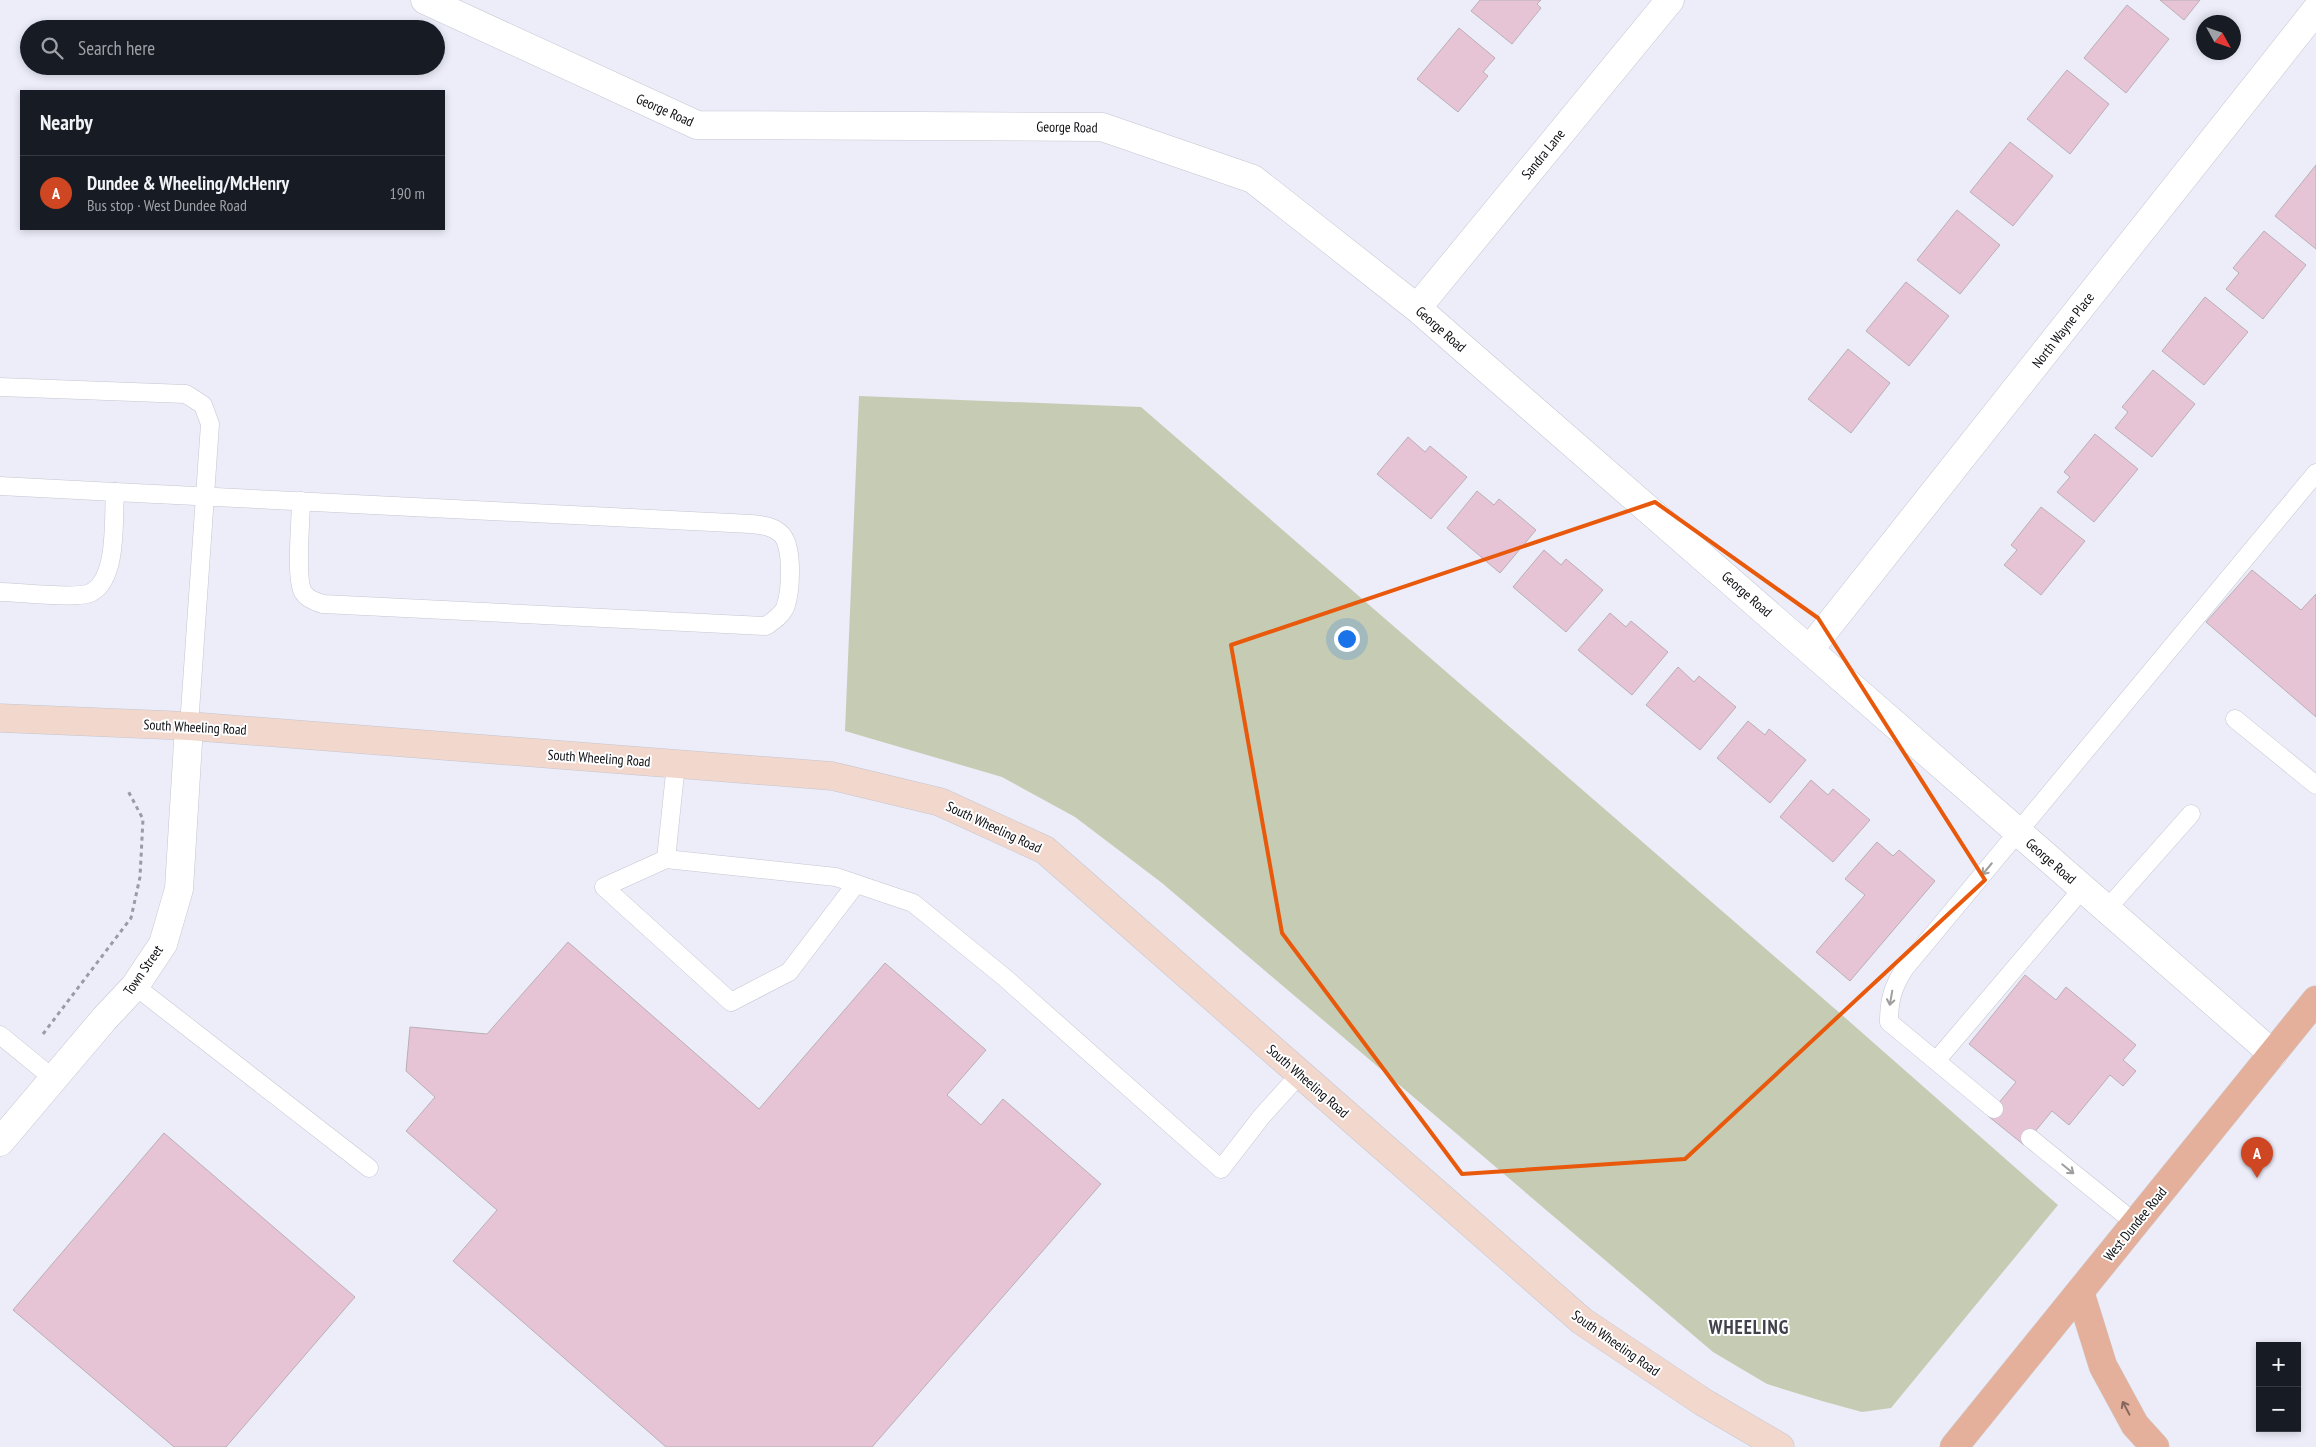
<!DOCTYPE html>
<html lang="en">
<head>
<meta charset="utf-8">
<style>
	:root { --surface:#171b24; --page:#242831; --text:#f1f3f6; --muted:#9ea1a6; --line:#363941; --accent:#cf4622 }
	body { margin:0; font-family:"PT Sans Narrow",sans-serif; background:var(--page); color:var(--text) }
	.controls { position:absolute; right:15px; bottom:15px; display:grid; overflow:hidden; border-radius:0px; box-shadow:0 2px 8px #0003 }
	.controls button { width:45px; height:45px; display:grid; place-items:center; padding:0; border:0; border-bottom:1px solid var(--line); background:var(--surface); color:var(--text); font:25px sans-serif }
	.compass { position:absolute; left:2196px; top:15px; width:45px; height:45px; border-radius:50%; background:var(--surface); box-shadow:0 2px 8px #0003; rotate:130deg }
	.you { position:absolute; left:1346px; top:638px; width:18px; height:18px; margin:-12px; border:4px solid #fff; border-radius:50%; background:#1a73e8; box-shadow:0 0 0 8px #1a73e833 }
	.badge { display:grid; place-items:center; width:32px; height:32px; border-radius:50%; background:var(--accent); color:#fff; font-size:16px; font-weight:700 }
	.pin { position:absolute; translate:-50% -41px; filter:drop-shadow(0 1px 2px #0008) }
	.pin::after { content:''; position:absolute; top:26px; width:18px; height:15px; background:inherit; clip-path:polygon(0 0,100% 0,50% 100%) }
	.list { margin:0; padding:0; list-style:none }
	h2 { display:flex; justify-content:space-between; align-items:center; height:65px; margin:0; padding:0 20px; font-size:21px }
	h2 small { font-size:16px; font-weight:400; color:var(--muted) }
	.list li { display:grid; grid-template-columns:32px 1fr auto; gap:15px; align-items:center; box-sizing:border-box; height:75px; padding:0 20px; border-top:1px solid var(--line) }
	.list b { display:block; font-size:19px; white-space:nowrap }
	.list p { margin:0; font-size:16px; white-space:nowrap; color:var(--muted) }
	.list em { font-size:16px; font-style:normal; color:var(--muted) }
	.icon { flex:none; width:28px; height:28px; fill:none; stroke:currentColor; stroke-width:2; stroke-linecap:round; stroke-linejoin:round }
	.map { position:relative; flex:none; width:2316px; height:1447px; overflow:hidden }
	.search { position:absolute; background:var(--surface); box-shadow:0 2px 8px #0003; left:20px; top:20px; width:425px; height:55px; display:flex; align-items:center; gap:12px; box-sizing:border-box; padding:0 18px; border-radius:28px; color:var(--muted); font-size:19px }
	.panel { position:absolute; background:var(--surface); box-shadow:0 2px 8px #0003; left:20px; top:90px; width:425px; height:140px; border-radius:0px }
	.map>svg:first-child { display:block }
</style>
</head>
<body>
<div class="map">
<svg width="2316" height="1447" viewBox="0 0 2316 1447">
	<rect width="100%" height="100%" fill="#ecedf9"/>
	<!-- green -->
	<path fill="#c5ccb3" d="M859 396 1141 407 1842 1015 2058 1205 1891 1408 1862 1412 1822 1401 1767 1384 1713 1352 1162 883 1075 817 1002 777 845 731Z"/>
	<!-- building -->
	<g fill="#e7c3d6" stroke="#baafb5">
		<path d="M1480 0H1541L1537 4 1541 8 1512 44 1471 11Z"/>
		<path d="M2160 0H2200L2184 20Z"/>
		<path d="M2127 5 2169 39 2126 93 2084 58Z"/>
		<path d="M1459 28 1495 58 1483 72 1488 76 1458 112 1417 79Z"/>
		<path d="M2067 70 2109 104 2070 154 2027 119Z"/>
		<path d="M2010 142 2053 176 2013 226 1970 192Z"/>
		<path d="M2316 165V249L2275 216Z"/>
		<path d="M1957 210 2000 245 1960 294 1917 260Z"/>
		<path d="M2264 231 2306 265 2263 319 2226 289 2239 273 2233 268Z"/>
		<path d="M1906 282 1949 316 1909 366 1866 331Z"/>
		<path d="M2205 297 2248 332 2204 385 2162 351Z"/>
		<path d="M1848 349 1890 383 1851 433 1808 399Z"/>
		<path d="M2153 370 2195 404 2152 457 2115 428 2128 412 2122 407Z"/>
		<path d="M2095 434 2138 469 2094 522 2057 492 2070 477 2064 472Z"/>
		<path d="M1408 437 1425 452 1430 446 1467 477 1431 519 1377 474Z"/>
		<path d="M1477 491 1494 505 1499 499 1536 530 1500 573 1447 528Z"/>
		<path d="M2041 507 2085 541 2041 595 2004 565 2017 550 2011 545Z"/>
		<path d="M1544 550 1561 565 1566 559 1603 590 1566 632 1513 587Z"/>
		<path d="M2252 570 2301 610 2316 594V717L2206 622Z"/>
		<path d="M1610 613 1626 627 1631 621 1668 652 1632 695 1578 650Z"/>
		<path d="M1678 667 1694 682 1699 676 1736 707 1700 750 1646 705Z"/>
		<path d="M1748 721 1765 735 1769 729 1806 760 1770 803 1717 758Z"/>
		<path d="M1811 780 1828 795 1833 789 1870 820 1833 862 1780 817Z"/>
		<path d="M1877 842 1893 856 1899 850 1935 881 1850 981 1816 952 1865 895 1845 879Z"/>
		<path d="M568 942 759 1109 885 963 986 1050 947 1095 981 1125 1003 1099 1101 1184 872 1447H666L453 1261 497 1210 406 1131 435 1097 406 1071 410 1027 487 1034Z"/>
		<path d="M2025 975 2056 1000 2066 987 2136 1045 2123 1060 2136 1071 2123 1086 2110 1075 2069 1125 2052 1111 2024 1145 1988 1116 2016 1082 1969 1044Z"/>
		<path d="M164 1133 355 1297 226 1447H174L13 1310Z"/>
	</g>
	<g fill="none" stroke-linecap="round" stroke-linejoin="round">
		<defs>
			<g id="lane">
				<path d="M0 387 186 394 203 405 210 424 189 726"/>
				<path d="M0 486 115 492"/>
				<path d="M0 592C18 592 79 600 92 592 118 577 113 519 115 492L751 524C761 525 772 526 780 533 794 544 791 592 785 608 781 616 773 621 766 626L323 604C316 602 307 599 303 592 295 578 301 520 301 501"/>
				<path d="M2235 719 2316 785"/>
				<path d="M676 764 666 859 836 877 913 903 1004 977 1221 1169 1262 1116 1300 1074"/>
				<path d="M666 859 604 887 731 1002 789 972 856 884"/>
				<path d="M2107 909 2191 814"/>
				<path d="M135 986 369 1168"/>
				<path d="M0 1035 54 1079"/>
				<path d="M1936 1061 2083 888"/>
				<path d="M1994 1109 1889 1022C1889 1000 1893 986 1905 968L2316 473"/>
				<path d="M2030 1138 2135 1223"/>
			</g>
			<g id="street">
				<path d="M425 0 697 125 1102 127 1253 179 1417 308 2273 1054"/>
				<path d="M1417 308 1670 0"/>
				<path d="M1810 649 2316 10"/>
				<path d="M0 1142 105 1018 135 986 163 944 179 889 189 726"/>
			</g>
			<path id="secondary" d="M0 718 189 726 832 776 940 802 1045 850 1582 1321 1703 1402 1780 1447"/>
			<g id="primary">
				<path d="M2080 1292 2103 1366 2135 1425 2155 1447"/>
				<path d="M1954 1447 2316 1000"/>
			</g>
		</defs>
		<!-- lane casing -->
		<use href="#lane" stroke="#c4c6d1" stroke-width="19"/>
		<!-- street casing -->
		<use href="#street" stroke="#c4c6d1" stroke-width="29"/>
		<!-- secondary casing -->
		<use href="#secondary" stroke="#c4c6d1" stroke-width="29"/>
		<!-- primary casing -->
		<use href="#primary" stroke="#cecfcf" stroke-width="29"/>
		<!-- path -->
		<path stroke="#9a9ba4" stroke-width="3" stroke-dasharray="4 4" stroke-linecap="butt" d="M43 1034 131 918 140 877 143 819 127 789"/>
		<!-- lane -->
		<use href="#lane" stroke="#fff" stroke-width="18"/>
		<!-- street -->
		<use href="#street" stroke="#fff" stroke-width="28"/>
		<!-- secondary -->
		<use href="#secondary" stroke="#f2d7cd" stroke-width="28"/>
		<!-- primary -->
		<use href="#primary" stroke="#e5b09b" stroke-width="28"/>
	</g>
	<!-- one-way arrows -->
	<defs><path id="oneway-shaft" d="M-6 0H5M1.5-3L5.5 0L1.5 3" fill="none" stroke-width="1.6" stroke-linecap="round" stroke-linejoin="round" transform="scale(1.25)"/></defs>
	<g stroke="#9e9e9f">
		<use href="#oneway-shaft" transform="translate(1987 869) rotate(130)"/>
		<use href="#oneway-shaft" transform="translate(1891 998) rotate(100)"/>
		<use href="#oneway-shaft" transform="translate(2068 1169) rotate(39)"/>
	</g>
	<use stroke="#83675c" href="#oneway-shaft" transform="translate(2126 1408) rotate(-118)"/>
	<!-- marked area -->
	<path fill="none" stroke="#e8590c" stroke-width="4" stroke-linejoin="round" d="M1655 502 1818 618 1985 880 1685 1159 1462 1174 1282 933 1231 645Z"/>
	<g text-anchor="middle" stroke-width="4" stroke-linejoin="round" paint-order="stroke">
		<!-- street labels -->
		<g font-size="14" fill="#0c0d10" stroke="#fff">
			<text transform="translate(665 110) rotate(24)" y="5">George Road</text>
			<text transform="translate(1067 127) rotate(1)" y="5">George Road</text>
			<text transform="translate(1543 154) rotate(-51)" y="5">Sandra Lane</text>
			<text transform="translate(1441 329) rotate(41)" y="5">George Road</text>
			<text transform="translate(2063 330) rotate(-52)" y="5">North Wayne Place</text>
			<text transform="translate(1747 594) rotate(41)" y="5">George Road</text>
			<text transform="translate(195 727) rotate(3)" y="5">South Wheeling Road</text>
			<text transform="translate(599 758) rotate(4)" y="5">South Wheeling Road</text>
			<text transform="translate(994 827) rotate(25)" y="5">South Wheeling Road</text>
			<text transform="translate(2051 861) rotate(41)" y="5">George Road</text>
			<text transform="translate(143 970) rotate(-55)" y="5">Town Street</text>
			<text transform="translate(1308 1081) rotate(41)" y="5">South Wheeling Road</text>
			<text transform="translate(2135 1224) rotate(-51)" y="5">West Dundee Road</text>
			<text transform="translate(1616 1343) rotate(35)" y="5">South Wheeling Road</text>
		</g>
		<!-- district labels -->
		<g font-size="19" font-weight="bold" letter-spacing="1" fill="#40414a" stroke="#fff">
			<text x="1749" y="1334">WHEELING</text>
		</g>
	</g>
</svg>
<div class="controls">
<button>+</button>
<button>−</button>
</div>
<svg class="compass" viewBox="-18 -18 36 36"><path d="M0-13l5 13h-10z" fill="#e53935"/><path d="M0 13l5-13h-10z" fill="#9ea1a6"/></svg>
<div class="you"></div>
<div class="pin badge" style="left:2257px;top:1178px">A</div>
<div class="search"><svg class="icon" aria-label="search" viewBox="0 0 24 24"><circle cx="10" cy="10" r="6"/><path d="M15 15l6 6"/></svg>Search here</div>
<section class="panel">
<h2>Nearby<small></small></h2>
<ul class="list">
<li><span class="badge">A</span><div><b>Dundee &amp; Wheeling/McHenry</b><p>Bus stop · West Dundee Road</p></div><em>190 m</em></li>
</ul>
</section>
</div>
</body>
</html>
